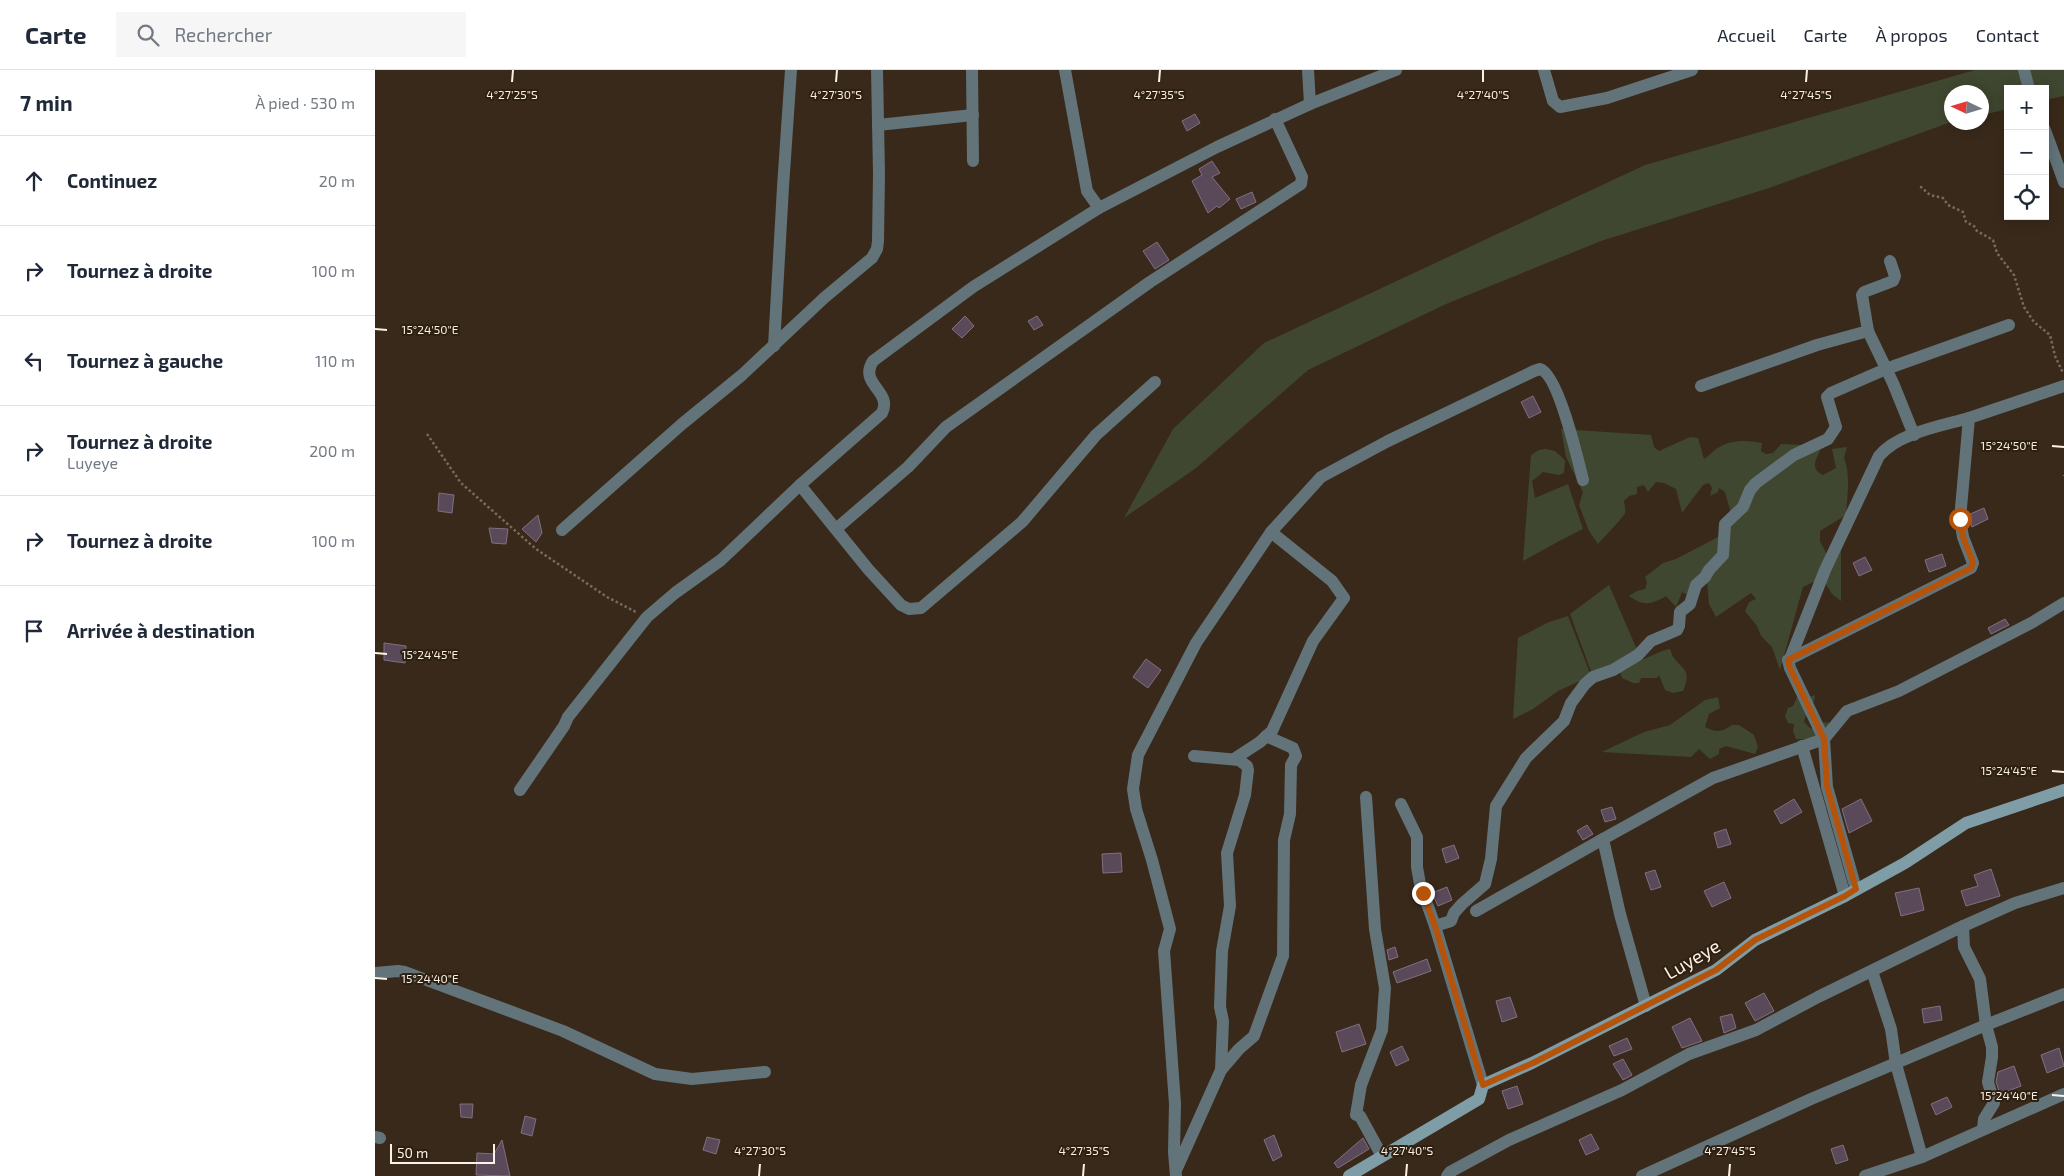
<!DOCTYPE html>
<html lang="fr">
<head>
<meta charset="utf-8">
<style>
	:root { --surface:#fff; --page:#f6f6f7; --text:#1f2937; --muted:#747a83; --line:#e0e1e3 }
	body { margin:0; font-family:"Exo 2",sans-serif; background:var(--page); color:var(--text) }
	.controls { position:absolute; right:15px; top:15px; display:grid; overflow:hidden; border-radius:0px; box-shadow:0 2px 12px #0003 }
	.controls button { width:45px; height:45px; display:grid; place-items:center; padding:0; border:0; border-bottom:1px solid var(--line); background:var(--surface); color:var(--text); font:25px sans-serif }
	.compass { position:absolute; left:1569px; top:15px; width:45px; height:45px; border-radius:50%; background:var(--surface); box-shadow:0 2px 12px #0003; rotate:274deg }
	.scale { position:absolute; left:15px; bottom:12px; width:105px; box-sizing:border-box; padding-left:5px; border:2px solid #fcf1e7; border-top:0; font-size:14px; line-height:18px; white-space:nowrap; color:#fcf1e7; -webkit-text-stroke:4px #2e2010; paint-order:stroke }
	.stop { position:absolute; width:15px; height:15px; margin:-11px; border:4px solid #b45309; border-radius:50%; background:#fff }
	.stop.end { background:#b45309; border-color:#fff; box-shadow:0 1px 5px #0008 }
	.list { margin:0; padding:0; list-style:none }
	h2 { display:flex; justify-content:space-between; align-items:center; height:65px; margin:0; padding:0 20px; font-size:21px }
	h2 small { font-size:16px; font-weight:400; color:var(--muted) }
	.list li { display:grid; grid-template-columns:32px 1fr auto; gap:15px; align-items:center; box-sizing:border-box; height:90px; padding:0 20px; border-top:1px solid var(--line) }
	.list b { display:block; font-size:19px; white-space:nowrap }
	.list p { margin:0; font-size:16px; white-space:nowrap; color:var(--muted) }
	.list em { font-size:16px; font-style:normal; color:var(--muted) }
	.icon { flex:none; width:28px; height:28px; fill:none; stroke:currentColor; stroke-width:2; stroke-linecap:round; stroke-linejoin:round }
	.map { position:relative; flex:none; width:1689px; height:1106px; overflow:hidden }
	header { display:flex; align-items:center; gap:30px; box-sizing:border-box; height:70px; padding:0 25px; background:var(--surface); border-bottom:1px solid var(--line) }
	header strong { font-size:24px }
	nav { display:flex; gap:28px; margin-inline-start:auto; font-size:18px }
	.search { width:350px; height:45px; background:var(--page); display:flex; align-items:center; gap:12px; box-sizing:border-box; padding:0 18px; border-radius:0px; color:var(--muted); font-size:19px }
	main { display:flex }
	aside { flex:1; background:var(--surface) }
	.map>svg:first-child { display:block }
</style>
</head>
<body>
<header>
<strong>Carte</strong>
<div class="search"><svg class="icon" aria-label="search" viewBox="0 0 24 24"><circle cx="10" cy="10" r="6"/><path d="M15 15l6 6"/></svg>Rechercher</div>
<nav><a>Accueil</a><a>Carte</a><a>À propos</a><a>Contact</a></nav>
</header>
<main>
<aside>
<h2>7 min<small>À pied · 530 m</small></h2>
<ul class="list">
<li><svg class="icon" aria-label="ahead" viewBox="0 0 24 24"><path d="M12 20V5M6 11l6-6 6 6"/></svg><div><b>Continuez</b></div><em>20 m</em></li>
<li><svg class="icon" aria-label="right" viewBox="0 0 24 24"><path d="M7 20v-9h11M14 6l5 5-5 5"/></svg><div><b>Tournez à droite</b></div><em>100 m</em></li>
<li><svg class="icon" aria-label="left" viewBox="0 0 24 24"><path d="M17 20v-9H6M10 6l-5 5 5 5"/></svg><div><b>Tournez à gauche</b></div><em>110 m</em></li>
<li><svg class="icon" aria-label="right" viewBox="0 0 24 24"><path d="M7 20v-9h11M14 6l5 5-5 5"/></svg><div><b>Tournez à droite</b><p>Luyeye</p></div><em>200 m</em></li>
<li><svg class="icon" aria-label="right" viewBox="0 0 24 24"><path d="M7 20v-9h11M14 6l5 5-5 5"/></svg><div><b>Tournez à droite</b></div><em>100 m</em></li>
<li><svg class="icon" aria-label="arrive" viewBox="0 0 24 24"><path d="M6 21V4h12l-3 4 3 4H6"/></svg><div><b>Arrivée à destination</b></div></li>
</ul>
</aside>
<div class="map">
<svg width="1689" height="1106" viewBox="0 0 1689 1106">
	<rect width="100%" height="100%" fill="#39291a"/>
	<!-- green -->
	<g fill="#404730">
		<path d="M1600 0H1689V26L1670 30V19H1633V39L1607 45 1606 22H1576V52L1394 118 1226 171 1071 234 933 300 821 398 749 448 798 359 889 273 1270 95Z"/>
		<path d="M1186 359 1276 365 1279 377 1284 381 1315 367 1323 368 1329 389C1334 386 1337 382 1341 379 1356 369 1371 370 1387 373L1386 381 1391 384 1398 383 1406 374 1447 376C1443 387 1433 398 1448 405L1461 398 1457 379 1472 377 1469 388C1476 405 1472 427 1471 445L1445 461V471L1452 485 1466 477V531L1457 524 1447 508 1428 517 1405 600 1397 577 1386 566 1382 556 1370 541 1374 532 1381 529 1376 523 1341 547 1334 534 1332 511 1314 526 1307 522 1301 537 1291 526C1276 535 1269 536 1254 526L1262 521 1270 519 1272 513 1270 507 1288 493 1301 489 1343 467 1357 447 1350 422 1344 418 1343 422 1335 426 1337 418 1334 413 1328 415 1307 443 1301 419 1289 413 1281 412 1273 422 1269 415 1262 417V424L1254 426 1249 431C1249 434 1251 439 1250 443 1249 447 1228 468 1223 474L1214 461 1204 435 1208 422 1191 387Z"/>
		<path d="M1171 379 1180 381 1190 390 1189 403 1184 405 1168 402 1157 411 1160 428 1193 414 1208 459 1188 469 1148 491 1156 385 1164 380Z"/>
		<path d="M1234 515 1263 582 1217 604 1195 544Z"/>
		<path d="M1193 546 1216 606 1183 621 1158 639 1138 649 1143 568 1174 552Z"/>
		<path d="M1295 579C1300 599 1320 595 1308 621L1298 623 1290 620 1284 605 1282 608H1266L1264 613H1258L1247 608 1245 602C1250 597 1287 580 1295 579Z"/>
		<path d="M1424 623 1430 629 1440 625C1440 636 1431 640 1429 652L1436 659 1445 652 1457 653 1438 670 1421 669 1418 661 1419 654 1413 653 1410 646 1413 638 1418 636Z"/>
		<path d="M1343 627 1345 638 1334 644 1330 657C1341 663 1348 662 1357 655H1364L1379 665 1383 677 1380 684 1351 676 1344 679V684L1335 689 1324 679 1316 687 1227 682 1269 662 1295 655 1330 630Z"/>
	</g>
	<!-- building -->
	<g fill="#5a4959" stroke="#816f80">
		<path d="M820 44 825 53 812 61 807 51Z"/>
		<path d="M837 91 845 103 837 107 855 129 844 138 842 136 833 143 817 111 827 105 824 99Z"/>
		<path d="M877 122 881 132 866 139 861 129Z"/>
		<path d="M782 172 794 190 780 199 768 181Z"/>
		<path d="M590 246 599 256 587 268 577 259Z"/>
		<path d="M662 246 668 255 659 260 653 251Z"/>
		<path d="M1158 326 1166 342 1154 348 1146 332Z"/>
		<path d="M64 423 79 425 77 443 63 441Z"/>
		<path d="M1609 438 1613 449 1597 457 1593 445Z"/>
		<path d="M163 445 167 463 161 472 147 459Z"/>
		<path d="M114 458 133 459 131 474 117 473Z"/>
		<path d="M1567 484 1571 496 1554 502 1550 490Z"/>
		<path d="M1490 487 1497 500 1484 506 1478 493Z"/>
		<path d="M1630 549 1634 555 1616 564 1613 558Z"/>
		<path d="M9 573 31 576 30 593 9 590Z"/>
		<path d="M771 589 786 600 773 618 758 607Z"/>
		<path d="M1419 729 1427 742 1406 754 1399 741Z"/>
		<path d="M1486 729 1497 751 1474 763 1467 739Z"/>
		<path d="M1237 737 1241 749 1230 752 1226 740Z"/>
		<path d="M1212 755 1218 764 1208 770 1202 761Z"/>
		<path d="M1351 759 1356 774 1343 778 1339 763Z"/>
		<path d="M1079 775 1084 788 1071 793 1067 779Z"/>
		<path d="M746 783 747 802 728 803 727 784Z"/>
		<path d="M1616 799 1625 826 1591 836 1586 821 1603 816 1599 805Z"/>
		<path d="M1280 800 1286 817 1276 820 1270 803Z"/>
		<path d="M1349 812 1356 828 1337 837 1329 821Z"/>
		<path d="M1072 817 1077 830 1063 836 1057 823Z"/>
		<path d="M1544 818 1549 840 1526 846 1520 823Z"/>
		<path d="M1020 877 1023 887 1014 890 1012 880Z"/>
		<path d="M1052 889 1056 901 1022 913 1018 902Z"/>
		<path d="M1389 923 1399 941 1380 951 1370 933Z"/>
		<path d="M1135 927 1142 947 1127 952 1121 931Z"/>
		<path d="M1565 936 1567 950 1549 953 1547 939Z"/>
		<path d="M1357 944 1361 958 1349 963 1345 947Z"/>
		<path d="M1315 948 1327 971 1307 978 1297 957Z"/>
		<path d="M984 954 991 974 967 982 961 962Z"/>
		<path d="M1252 968 1257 979 1239 986 1234 976Z"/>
		<path d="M1027 976 1034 990 1021 996 1015 982Z"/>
		<path d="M1684 978 1689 996 1672 1003 1666 985Z"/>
		<path d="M1248 989 1257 1005 1248 1010 1238 994Z"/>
		<path d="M1639 996 1646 1016 1625 1024 1621 1012 1623 1002Z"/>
		<path d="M1142 1016 1148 1034 1133 1039 1127 1021Z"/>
		<path d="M1572 1027 1577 1037 1561 1045 1556 1034Z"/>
		<path d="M85 1034H98L97 1048 86 1047Z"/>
		<path d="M150 1046 161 1049 157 1066 146 1063Z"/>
		<path d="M1216 1064 1224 1079 1211 1085 1204 1070Z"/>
		<path d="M899 1065 907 1086 898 1091 889 1070Z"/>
		<path d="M332 1067 345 1070 341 1084 328 1080Z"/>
		<path d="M988 1068 994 1079 963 1098 959 1093Z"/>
		<path d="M127 1070 135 1106 101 1105 102 1083 119 1084Z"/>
		<path d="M1468 1075 1473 1090 1461 1094 1456 1079Z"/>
	</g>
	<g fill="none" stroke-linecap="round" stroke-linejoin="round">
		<!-- path -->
		<g stroke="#796a5d" stroke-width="2.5" stroke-dasharray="2.5 2.5" stroke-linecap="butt">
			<path d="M1546 118V117L1555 125 1568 128 1573 135 1588 142 1591 152 1599 156 1602 161 1618 170 1622 183 1639 205 1649 237 1659 252 1675 265 1680 286 1688 303"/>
			<path d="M52 364 86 413 161 479 232 527 261 542"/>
			<path d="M1689 405V406"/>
		</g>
		<!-- street -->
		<g stroke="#62747a" stroke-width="12">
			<path d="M597 0 598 91"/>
			<path d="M690 0 712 121 724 138"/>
			<path d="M1169 0 1178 31 1185 37 1232 28 1317 0"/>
			<path d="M1649 0 1654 19"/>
			<path d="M935 34 1021 0"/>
			<path d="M503 55 598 45"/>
			<path d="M1670 60 1689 112"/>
			<path d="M1515 191 1520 206 1518 211 1489 222 1487 225 1493 261 1518 313 1539 365"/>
			<path d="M399 276 408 117 416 0"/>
			<path d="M1326 316 1442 275 1493 261"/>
			<path d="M425 415 493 499 526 535 534 539 546 538 647 452 721 365 780 312"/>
			<path d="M461 459 533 397 571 357 775 212 926 114 927 107 900 49"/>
			<path d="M187 460 307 354 367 305 449 228 497 188 502 179 503 171 504 104 502 0"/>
			<path d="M1415 589 1450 500 1504 386C1523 363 1566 356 1594 348"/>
			<path d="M1427 676 1470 826"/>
			<path d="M859 689 885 672 897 661 938 571 969 528 957 511 896 462"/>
			<path d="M145 720 189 656 193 647 272 547 300 523 346 490 425 415 507 343C518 321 483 314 498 291L598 217 724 138 842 77 935 34 933 0"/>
			<path d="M991 727 1000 859 1010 918 1007 960 986 1015 981 1045 985 1046 1007 1086"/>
			<path d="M1026 734 1042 767V797L1045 814 1060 856 1108 1015"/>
			<path d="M1481 819 1452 717 1449 669 1415 598 1413 590 1596 498 1598 493 1588 467 1585 449 1594 348 1689 316"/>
			<path d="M1101 841 1228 769"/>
			<path d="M1060 856 1076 851 1079 843 1087 834 1110 814 1116 789 1121 736 1151 688 1189 651 1196 633 1210 614 1218 607 1238 600 1263 585 1276 571 1302 560 1304 556 1305 542 1315 534 1321 515 1330 507 1334 500 1348 485 1350 454 1368 437 1375 420 1381 413 1419 385 1453 369 1461 357 1452 327 1456 323 1511 299 1634 255"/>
			<path d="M1588 856 1589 877 1605 909 1611 955 1617 977V987L1613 1012 1619 1033 1609 1049 1608 1059"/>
			<path d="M1497 901 1516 959 1521 994 1547 1087"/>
			<path d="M0 903 23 901 30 902 188 961 280 1004 317 1009 390 1002"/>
			<path d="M1271 936 1245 844 1228 769 1338 708 1449 669 1472 641 1524 621 1658 552 1689 533"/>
			<path d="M846 1000 864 979 879 966 908 886 909 770 915 744 916 695 921 686 918 678 891 666"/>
			<path d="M0 1067 5 1068"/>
			<path d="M802 1098 846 1000 848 951 845 937 847 881 855 836 852 783 870 725 873 700 872 696 864 690 819 686"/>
			<path d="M801 1106 799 1082 800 1034 789 881 795 859 777 790 761 739 758 719 763 685 821 573 896 462 946 407 1013 371 1159 301 1165 299C1183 304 1203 390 1208 410"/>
			<path d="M1072 1106 1075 1102 1134 1070 1247 1020 1314 984 1381 960 1443 927 1584 858 1640 833 1689 818"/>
			<path d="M1267 1106 1436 1029 1611 955 1689 924"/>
			<path d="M1490 1106 1547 1087 1689 1024"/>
		</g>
		<!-- secondary -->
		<path stroke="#7f9da6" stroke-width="12" d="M974 1106 1104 1029 1108 1015 1157 993 1341 900 1380 870 1470 826 1530 793 1591 753 1689 720"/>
	</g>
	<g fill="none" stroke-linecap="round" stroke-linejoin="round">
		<!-- route -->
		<path stroke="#b45309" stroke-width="6" d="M1048 823 1060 856 1108 1015 1158 993 1341 900 1380 870 1470 826 1481 819 1452 716 1449 669 1415 598 1413 590 1596 498 1598 492 1588 467 1585 449"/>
	</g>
	<!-- ticks -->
	<path fill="none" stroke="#fcf1e7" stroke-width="2" d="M137 12 138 0M461 12 462 0M784 12 785 0M1108 12V0M1431 12 1432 0M0 259 12 260M1677 376 1689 377M0 583 12 584M1677 701 1689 702M0 908 12 909M1677 1025 1689 1026M384 1106 385 1094M708 1106 709 1094M1031 1106 1032 1094M1354 1106 1355 1094"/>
	<g text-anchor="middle" stroke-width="4" stroke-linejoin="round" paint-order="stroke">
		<!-- street labels -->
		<g font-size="19" fill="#fcf1e7" stroke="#2e2010">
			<text transform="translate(1317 889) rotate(-30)" y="7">Luyeye</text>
		</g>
	</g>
	<g font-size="12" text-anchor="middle" fill="#fcf1e7" stroke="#2e2010" stroke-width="4" stroke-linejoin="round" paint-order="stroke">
		<text x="137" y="29">4°27'25"S</text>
		<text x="461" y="29">4°27'30"S</text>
		<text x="784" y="29">4°27'35"S</text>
		<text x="1108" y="29">4°27'40"S</text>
		<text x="1431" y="29">4°27'45"S</text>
		<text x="55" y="264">15°24'50"E</text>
		<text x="1634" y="380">15°24'50"E</text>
		<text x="55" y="589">15°24'45"E</text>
		<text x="1634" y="705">15°24'45"E</text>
		<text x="55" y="913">15°24'40"E</text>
		<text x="1634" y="1030">15°24'40"E</text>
		<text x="385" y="1085">4°27'30"S</text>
		<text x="709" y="1085">4°27'35"S</text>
		<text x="1032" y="1085">4°27'40"S</text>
		<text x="1355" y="1085">4°27'45"S</text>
	</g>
</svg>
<div class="controls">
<button>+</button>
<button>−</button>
<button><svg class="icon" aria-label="locate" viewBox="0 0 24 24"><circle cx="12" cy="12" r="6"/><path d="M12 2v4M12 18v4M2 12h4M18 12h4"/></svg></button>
</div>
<svg class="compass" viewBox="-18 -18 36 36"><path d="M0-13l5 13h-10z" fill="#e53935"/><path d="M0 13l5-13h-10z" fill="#747a83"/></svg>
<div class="scale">50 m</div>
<div class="stop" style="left:1585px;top:449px"></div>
<div class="stop end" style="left:1048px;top:823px"></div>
</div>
</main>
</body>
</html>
